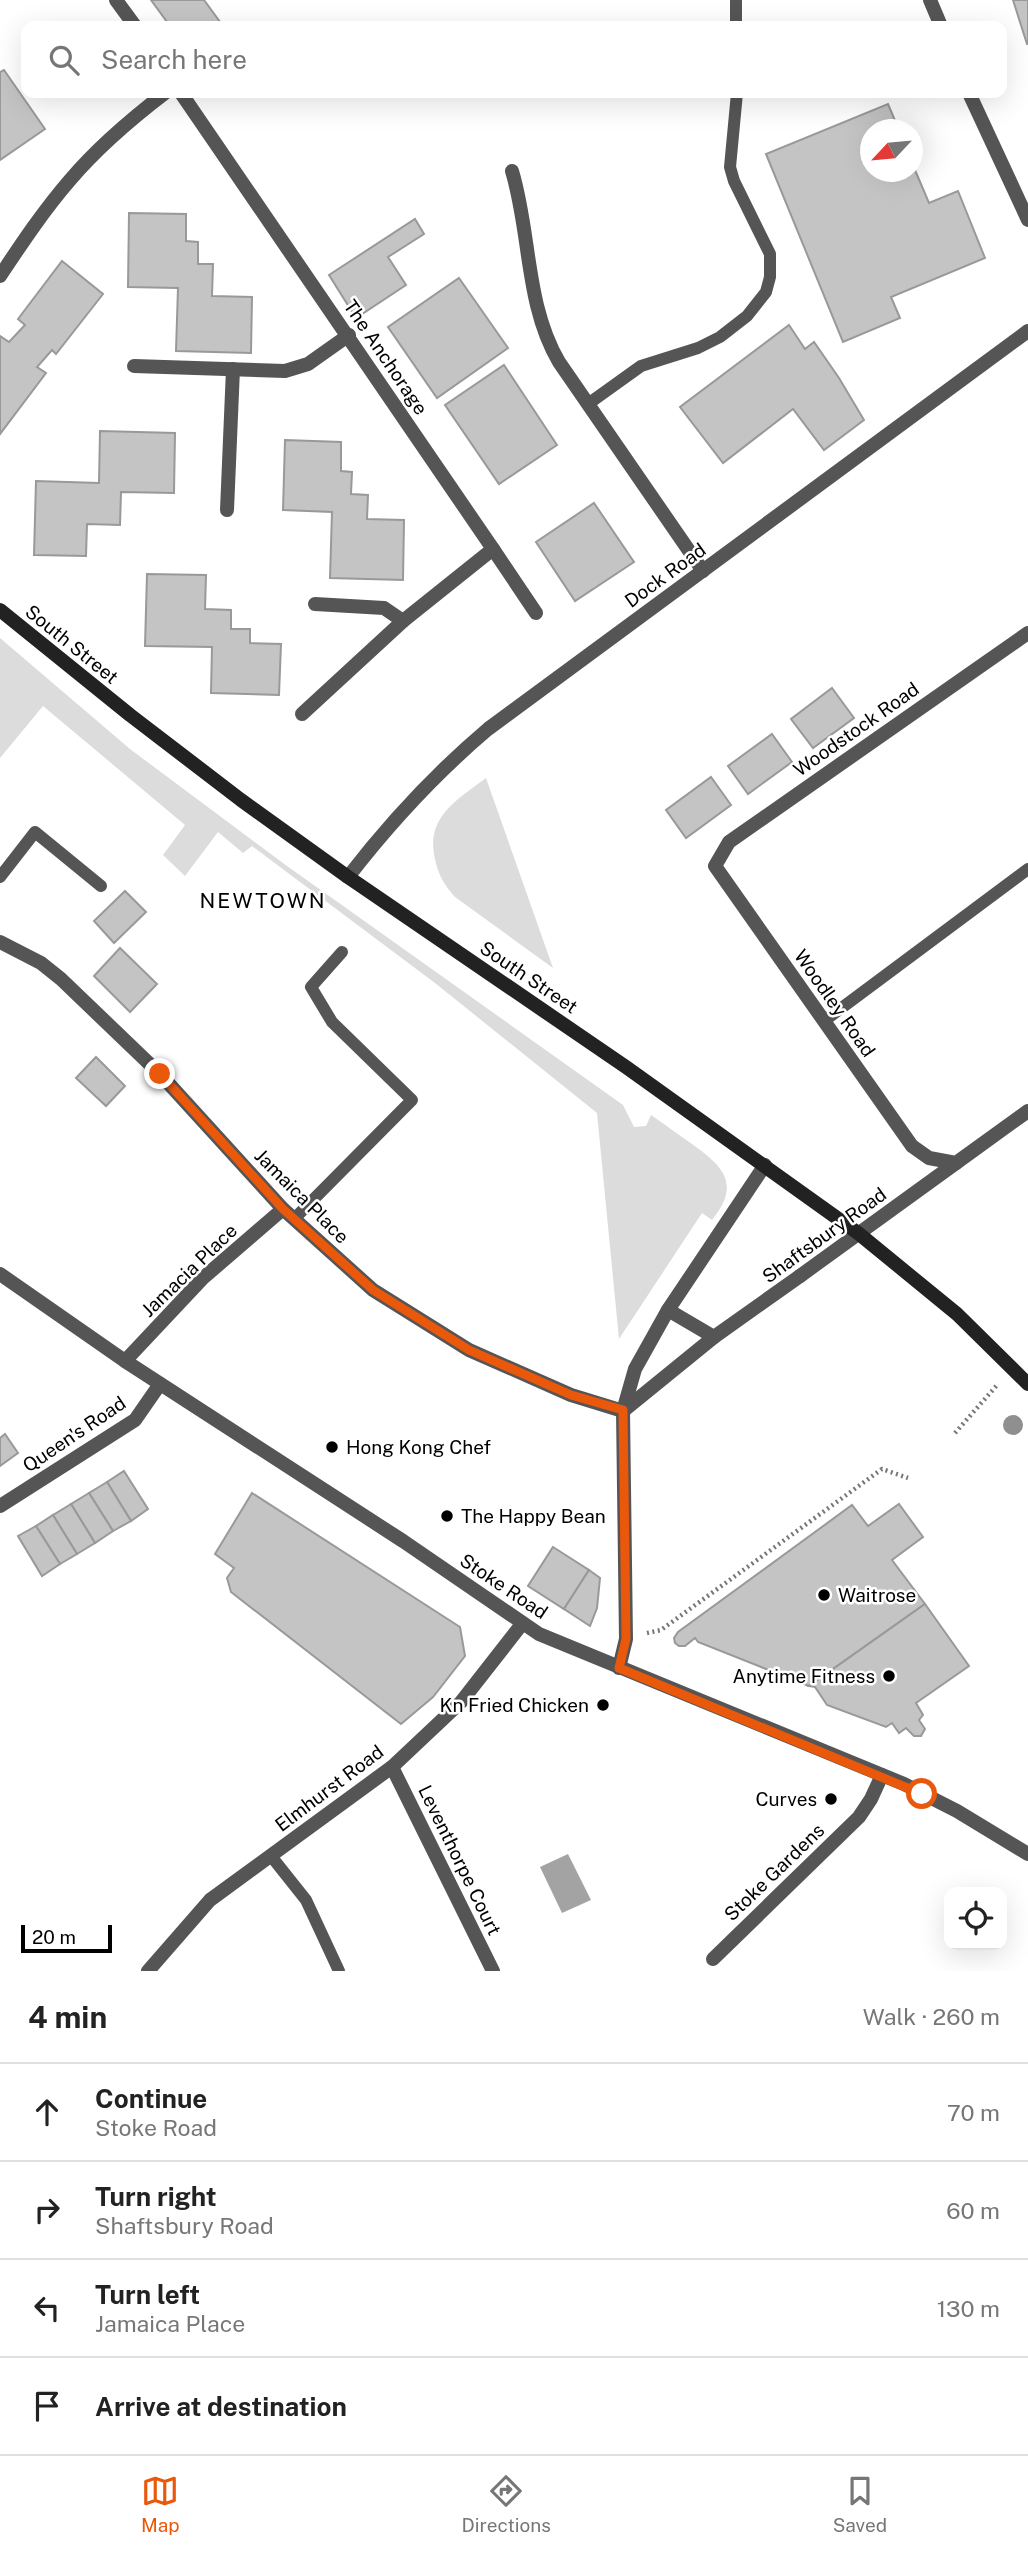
<!DOCTYPE html>
<html lang="en">
<head>
<meta charset="utf-8">
<style>
	:root { --surface:#fff; --page:#f6f6f6; --text:#222; --muted:#767676; --line:#e0e0e0; --accent:#ea580c }
	body { margin:0; font-family:"Public Sans",sans-serif; background:var(--page); color:var(--text) }
	.controls { position:absolute; right:21px; bottom:21px; display:grid; overflow:hidden; border-radius:14px; box-shadow:0 7px 28px #0002 }
	.controls button { width:63px; height:63px; display:grid; place-items:center; padding:0; border:0; border-bottom:2px solid var(--line); background:var(--surface); color:var(--text); font:35px sans-serif }
	.compass { position:absolute; left:860px; top:119px; width:63px; height:63px; border-radius:50%; background:var(--surface); box-shadow:0 7px 28px #0002; rotate:244deg }
	.scale { position:absolute; left:21px; bottom:18px; width:91px; box-sizing:border-box; padding-left:7px; border:4px solid #000; border-top:0; font-size:19px; line-height:24px; white-space:nowrap; color:#000; -webkit-text-stroke:5px #fff; paint-order:stroke }
	.stop { position:absolute; width:21px; height:21px; margin:-16px; border:5px solid #ea580c; border-radius:50%; background:#fff }
	.stop.end { background:#ea580c; border-color:#fff; box-shadow:0 2px 7px #0008 }
	.list { margin:0; padding:0; list-style:none }
	h2 { display:flex; justify-content:space-between; align-items:center; height:91px; margin:0; padding:0 28px; font-size:30px }
	h2 small { font-size:23px; font-weight:400; color:var(--muted) }
	.list li { display:grid; grid-template-columns:46px 1fr auto; gap:21px; align-items:center; box-sizing:border-box; height:98px; padding:0 28px; border-top:2px solid var(--line) }
	.list b { display:block; font-size:26px; white-space:nowrap }
	.list p { margin:0; font-size:23px; white-space:nowrap; color:var(--muted) }
	.list em { font-size:23px; font-style:normal; color:var(--muted) }
	.icon { flex:none; width:38px; height:38px; fill:none; stroke:currentColor; stroke-width:2; stroke-linecap:round; stroke-linejoin:round }
	.map { position:relative; flex:none; width:1028px; height:1971px; overflow:hidden }
	.search { position:absolute; background:var(--surface); box-shadow:0 7px 28px #0002; left:21px; right:21px; top:21px; height:77px; display:flex; align-items:center; gap:18px; box-sizing:border-box; padding:0 24px; border-radius:14px; color:var(--muted); font-size:26px }
	.sheet { height:483px; background:var(--surface) }
	nav { display:flex; justify-content:space-around; align-items:center; box-sizing:border-box; height:98px; border-top:2px solid var(--line); background:var(--surface); font-size:19px; color:var(--muted) }
	nav a { display:grid; justify-items:center; gap:4px }
	nav .on { color:var(--accent) }
	.map>svg:first-child { display:block }
</style>
</head>
<body>
<div class="map">
<svg width="1028" height="1971" viewBox="0 0 1028 1971">
	<rect width="100%" height="100%" fill="#fff"/>
	<!-- green -->
	<g fill="#dcdcdc">
		<path d="M0 638 130 749 287 866 623 1105 634 1127 646 1126 651 1115C665 1125 678 1134 692 1144 724 1167 741 1184 712 1220L702 1213 619 1339 597 1113 435 983 252 846 243 853 218 832 185 876 163 855 185 825 43 706 0 758Z"/>
		<path d="M486 778 553 968 455 897C444 885 438 874 435 859 425 817 457 800 486 778Z"/>
	</g>
	<!-- water -->
	<path fill="#a3a3a3" d="M568 1854 591 1900 562 1913 540 1867Z"/>
	<!-- building -->
	<g fill="#c4c4c4" stroke="#999" stroke-width="2">
		<path d="M151 0H204L223 26H170Z"/>
		<path d="M1013 0H1028V44H1027Z"/>
		<path d="M4 70 45 129 0 160V72Z"/>
		<path d="M888 104 899 130H870V172H912V163L929 203 958 191 985 258 891 297 900 318 843 342 766 154Z"/>
		<path d="M129 213 186 214V241L198 242V264H213L212 296 252 297 251 353 176 351 178 288 128 287Z"/>
		<path d="M415 219 424 234 388 257 406 285 356 318 329 275Z"/>
		<path d="M62 261 103 294 56 354 52 350 37 367 46 373 0 434V336L9 342 25 325 18 319Z"/>
		<path d="M459 278 508 348 437 398 388 327Z"/>
		<path d="M789 325 805 349 814 342 839 378 864 420 824 450 793 409 723 463 680 407Z"/>
		<path d="M504 365 557 445 499 484 445 405Z"/>
		<path d="M100 431 175 433 174 493 121 492 120 525 87 524 86 556 34 555 36 481 99 483Z"/>
		<path d="M285 440 341 442V471L352 472 351 494 368 495 367 519 404 520 403 580 330 578 332 512 283 510Z"/>
		<path d="M594 503 634 562 575 601 536 542Z"/>
		<path d="M147 574 206 575 205 609 231 610V629H250V643L281 644 279 695 211 693 212 647 145 646Z"/>
		<path d="M832 688 854 718 813 748 791 719Z"/>
		<path d="M772 734 792 762 748 794 728 766Z"/>
		<path d="M711 777 731 805 686 838 666 810Z"/>
		<path d="M125 891 146 912 114 943 94 921Z"/>
		<path d="M120 948 157 984 130 1012 94 976Z"/>
		<path d="M96 1057 125 1086 106 1106 76 1078Z"/>
		<path d="M5 1434 18 1453 0 1466V1438Z"/>
		<path d="M124 1471 148 1509 131 1521 107 1482Z"/>
		<path d="M107 1482 131 1521 113 1531 89 1493Z"/>
		<path d="M89 1493 113 1531 95 1543 71 1504Z"/>
		<path d="M252 1493 460 1627 465 1656 433 1697 401 1724 231 1592 227 1578 234 1568 215 1554Z"/>
		<path d="M71 1504 95 1543 77 1554 53 1515Z"/>
		<path d="M899 1504 923 1537 892 1560 925 1604 809 1686 698 1642 695 1638 685 1646H679L675 1643 674 1638 678 1632 852 1505 868 1526Z"/>
		<path d="M53 1515 77 1554 60 1564 36 1526Z"/>
		<path d="M36 1526 60 1564 42 1576 18 1536Z"/>
		<path d="M553 1547 589 1570 564 1609 528 1586Z"/>
		<path d="M589 1570 600 1578 597 1608 590 1626 564 1609Z"/>
		<path d="M925 1604 969 1666 916 1703 923 1715 919 1720 925 1729 921 1736H914L906 1728 899 1733 892 1723 886 1727 827 1705 815 1687 809 1686Z"/>
	</g>
	<g fill="none" stroke-linecap="round" stroke-linejoin="round">
		<!-- path -->
		<g stroke="#777" stroke-width="4.5" stroke-dasharray="2 3.5" stroke-linecap="butt">
			<path d="M955 1433 998 1384"/>
			<path d="M647 1633 661 1630 882 1469 908 1478"/>
		</g>
		<!-- service -->
		<g stroke="#555" stroke-width="12">
			<path d="M736 0V26"/>
			<path d="M588 404 641 366 698 348 720 337 747 316 766 292 770 277V254L734 181 730 167 737 93"/>
			<path d="M0 877 35 832 101 886"/>
			<path d="M824 1021 1028 869"/>
			<path d="M294 1219 412 1100 332 1022 311 987 342 952"/>
			<path d="M271 1856 306 1900 339 1971"/>
		</g>
		<!-- pedestrian -->
		<g stroke="#555" stroke-width="14">
			<path d="M800 1276 956 1163"/>
			<path d="M623 1411 714 1337"/>
		</g>
		<!-- minor -->
		<g stroke="#555" stroke-width="14">
			<path d="M116 0 135 26"/>
			<path d="M930 0 941 26"/>
			<path d="M181 93 493 549 403 621"/>
			<path d="M969 93 1028 220"/>
			<path d="M512 171C531 234 525 304 559 362L703 571"/>
			<path d="M0 276C22 243 44 210 70 180 98 147 131 119 165 93"/>
			<path d="M134 366 285 371 308 364 349 335"/>
			<path d="M227 510 233 369"/>
			<path d="M493 549 536 613"/>
			<path d="M1028 633 729 842 715 866 912 1146 929 1158 956 1163 1028 1111"/>
			<path d="M302 714 403 621 384 608 315 604"/>
			<path d="M348 877C389 824 436 773 488 729L1028 331"/>
			<path d="M0 942 41 963 61 979 160 1074 283 1209 373 1290 469 1350 571 1395 623 1411"/>
			<path d="M668 1310 714 1337 800 1276"/>
			<path d="M125 1361 203 1278 283 1209"/>
			<path d="M0 1506 135 1420 160 1384"/>
			<path d="M619 1668 626 1639 623 1411 635 1369 668 1310 765 1165"/>
			<path d="M392 1767 493 1971"/>
			<path d="M713 1959 859 1817 871 1799 882 1775"/>
			<path d="M148 1971 210 1900 392 1767 461 1702 522 1624"/>
		</g>
		<!-- tertiary -->
		<path stroke="#555" stroke-width="14" d="M0 1274 125 1361 403 1541 539 1634 904 1784 957 1811 1028 1854"/>
		<!-- secondary -->
		<path stroke="#222" stroke-width="14" d="M0 610 130 715 241 800 348 877 626 1067 858 1233 957 1314 1028 1384"/>
	</g>
	<!-- trees -->
	<circle fill="#8f8f8f" cx="1013" cy="1425" r="10"/>
	<g fill="none" stroke-linecap="round" stroke-linejoin="round">
		<!-- route -->
		<path stroke="#ea580c" stroke-width="9" d="M160 1074 283 1209 373 1290 469 1350 571 1395 623 1410 626 1639 619 1668 922 1794"/>
	</g>
	<!-- markers -->
	<g fill="#000" stroke="#fff" stroke-width="2.5">
		<circle cx="332" cy="1447" r="7"/>
		<circle cx="447" cy="1516" r="7"/>
		<circle cx="824" cy="1595" r="7"/>
		<circle cx="889" cy="1676" r="7"/>
		<circle cx="603" cy="1705" r="7"/>
		<circle cx="831" cy="1799" r="7"/>
	</g>
	<g text-anchor="middle" stroke-width="5" stroke-linejoin="round" paint-order="stroke">
		<!-- street labels -->
		<g font-size="19" fill="#000" stroke="#fff">
			<text transform="translate(386 357) rotate(56)" y="7">The Anchorage</text>
			<text transform="translate(665 575) rotate(-36)" y="7">Dock Road</text>
			<text transform="translate(72 644) rotate(39)" y="7">South Street</text>
			<text transform="translate(856 729) rotate(-35)" y="7">Woodstock Road</text>
			<text transform="translate(529 977) rotate(34)" y="7">South Street</text>
			<text transform="translate(835 1003) rotate(55)" y="7">Woodley Road</text>
			<text transform="translate(302 1196) rotate(45)" y="7">Jamaica Place</text>
			<text transform="translate(824 1235) rotate(-36)" y="7">Shaftsbury Road</text>
			<text transform="translate(189 1270) rotate(-44)" y="7">Jamacia Place</text>
			<text transform="translate(74 1434) rotate(-34)" y="7">Queen's Road</text>
			<text transform="translate(504 1586) rotate(34)" y="7">Stoke Road</text>
			<text transform="translate(329 1788) rotate(-37)" y="7">Elmhurst Road</text>
			<text transform="translate(460 1860) rotate(64)" y="7">Leventhorpe Court</text>
			<text transform="translate(774 1872) rotate(-44)" y="7">Stoke Gardens</text>
		</g>
		<!-- poi labels -->
		<g font-size="19" fill="#000" stroke="#fff" text-anchor="start">
			<text x="346" y="1454">Hong Kong Chef</text>
			<text x="461" y="1523">The Happy Bean</text>
			<text x="838" y="1602">Waitrose</text>
			<text x="875" y="1683" text-anchor="end">Anytime Fitness</text>
			<text x="589" y="1712" text-anchor="end">Kn Fried Chicken</text>
			<text x="817" y="1806" text-anchor="end">Curves</text>
		</g>
		<!-- neighbourhood labels -->
		<g font-size="21" letter-spacing="2" fill="#000" stroke="#fff">
			<text x="263" y="908">NEWTOWN</text>
		</g>
	</g>
</svg>
<div class="controls">
<button><svg class="icon" aria-label="locate" viewBox="0 0 24 24"><circle cx="12" cy="12" r="6"/><path d="M12 2v4M12 18v4M2 12h4M18 12h4"/></svg></button>
</div>
<svg class="compass" viewBox="-18 -18 36 36"><path d="M0-13l5 13h-10z" fill="#e53935"/><path d="M0 13l5-13h-10z" fill="#767676"/></svg>
<div class="scale">20 m</div>
<div class="stop" style="left:922px;top:1794px"></div>
<div class="stop end" style="left:160px;top:1074px"></div>
<div class="search"><svg class="icon" aria-label="search" viewBox="0 0 24 24"><circle cx="10" cy="10" r="6"/><path d="M15 15l6 6"/></svg>Search here</div>
</div>
<section class="sheet">
<h2>4 min<small>Walk · 260 m</small></h2>
<ul class="list">
<li><svg class="icon" aria-label="ahead" viewBox="0 0 24 24"><path d="M12 20V5M6 11l6-6 6 6"/></svg><div><b>Continue</b><p>Stoke Road</p></div><em>70 m</em></li>
<li><svg class="icon" aria-label="right" viewBox="0 0 24 24"><path d="M7 20v-9h11M14 6l5 5-5 5"/></svg><div><b>Turn right</b><p>Shaftsbury Road</p></div><em>60 m</em></li>
<li><svg class="icon" aria-label="left" viewBox="0 0 24 24"><path d="M17 20v-9H6M10 6l-5 5 5 5"/></svg><div><b>Turn left</b><p>Jamaica Place</p></div><em>130 m</em></li>
<li><svg class="icon" aria-label="arrive" viewBox="0 0 24 24"><path d="M6 21V4h12l-3 4 3 4H6"/></svg><div><b>Arrive at destination</b></div></li>
</ul>
</section>
<nav>
<a class="on"><svg class="icon" aria-label="map" viewBox="0 0 24 24"><path d="M3 6l6-2 6 2 6-2v14l-6 2-6-2-6 2zM9 4v14M15 6v14"/></svg>Map</a>
<a><svg class="icon" aria-label="directions" viewBox="0 0 24 24"><path d="M12 3l9 9-9 9-9-9zM9 14v-3h6M13 9l2 2-2 2"/></svg>Directions</a>
<a><svg class="icon" aria-label="saved" viewBox="0 0 24 24"><path d="M7 4h10v16l-5-4-5 4z"/></svg>Saved</a>
</nav>
</body>
</html>
